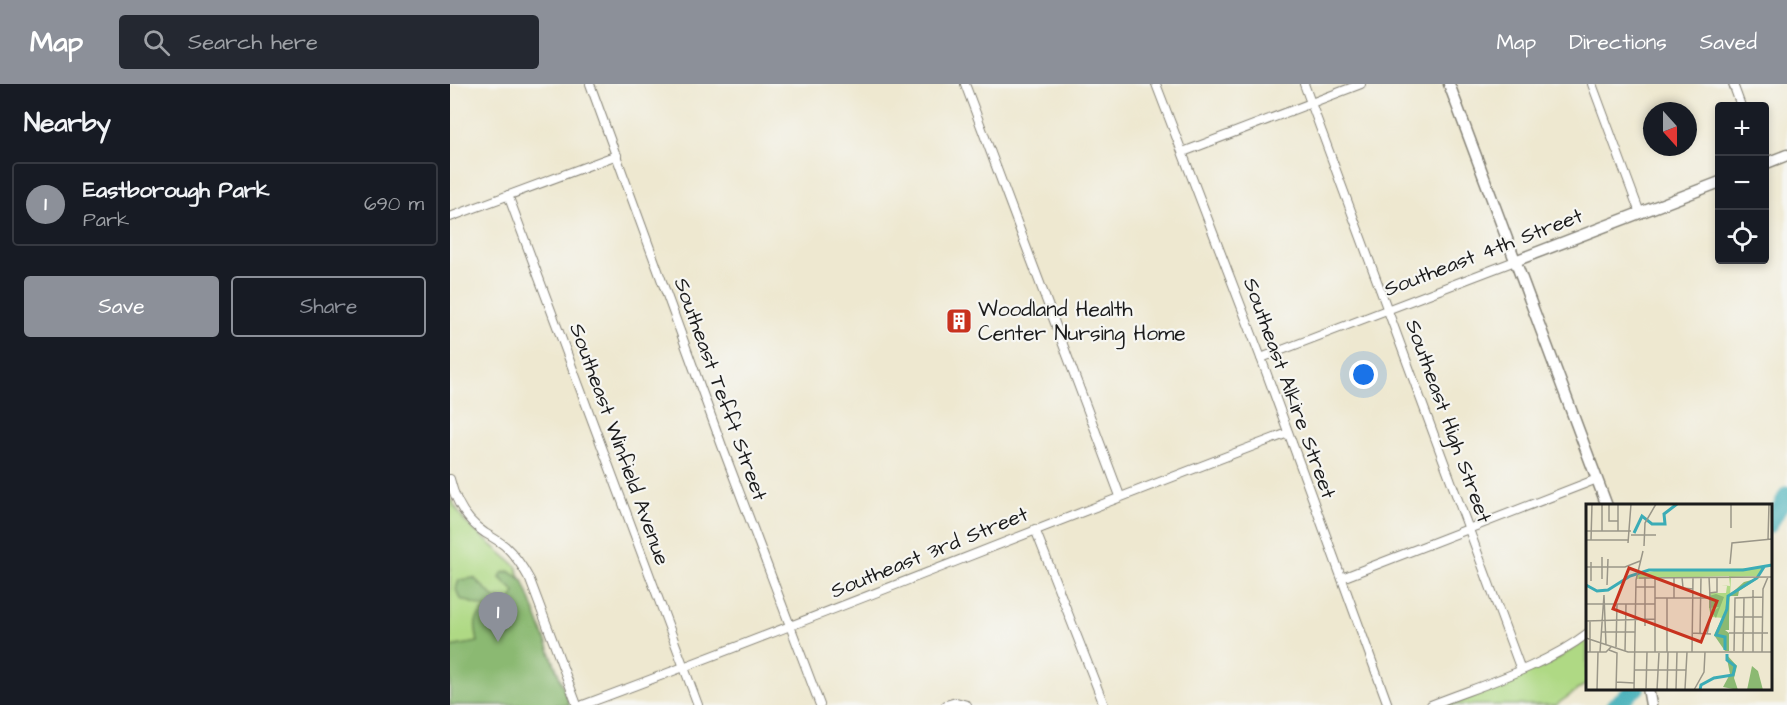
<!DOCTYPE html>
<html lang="en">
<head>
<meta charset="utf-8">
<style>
	:root { --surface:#171b24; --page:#242831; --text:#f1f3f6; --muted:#9ea1a6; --line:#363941; --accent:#8c9099 }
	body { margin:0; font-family:"Architects Daughter",sans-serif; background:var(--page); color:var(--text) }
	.controls { position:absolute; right:18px; top:18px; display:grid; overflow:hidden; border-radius:6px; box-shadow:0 3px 9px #0003 }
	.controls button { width:54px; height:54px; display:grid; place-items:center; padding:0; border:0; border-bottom:2px solid var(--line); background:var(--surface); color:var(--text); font:30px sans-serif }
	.compass { position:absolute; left:1193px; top:18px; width:54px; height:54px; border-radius:50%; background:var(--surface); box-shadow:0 3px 9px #0003; rotate:159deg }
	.you { position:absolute; left:914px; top:291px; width:21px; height:21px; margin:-15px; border:4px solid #fff; border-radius:50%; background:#1a73e8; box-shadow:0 0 0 9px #1a73e833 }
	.badge { display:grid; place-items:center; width:39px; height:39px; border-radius:50%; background:var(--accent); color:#fff; font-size:20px; font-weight:700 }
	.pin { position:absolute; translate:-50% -50px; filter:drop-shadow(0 2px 3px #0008) }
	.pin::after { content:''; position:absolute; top:32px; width:21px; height:18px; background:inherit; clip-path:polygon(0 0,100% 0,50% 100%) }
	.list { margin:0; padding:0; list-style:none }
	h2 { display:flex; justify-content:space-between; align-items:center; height:78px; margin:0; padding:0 24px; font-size:26px }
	h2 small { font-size:20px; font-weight:400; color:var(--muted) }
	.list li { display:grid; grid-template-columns:39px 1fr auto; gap:18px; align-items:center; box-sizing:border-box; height:84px; margin:0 12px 12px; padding:0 12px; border:2px solid var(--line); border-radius:6px }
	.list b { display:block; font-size:22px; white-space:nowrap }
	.list p { margin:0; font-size:20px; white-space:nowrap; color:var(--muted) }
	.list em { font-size:20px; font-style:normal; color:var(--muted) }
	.actions { display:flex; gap:12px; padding:18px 24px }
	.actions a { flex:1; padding:14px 0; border:2px solid var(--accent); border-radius:6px; text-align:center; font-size:21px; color:var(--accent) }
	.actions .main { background:var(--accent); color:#fff }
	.icon { flex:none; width:33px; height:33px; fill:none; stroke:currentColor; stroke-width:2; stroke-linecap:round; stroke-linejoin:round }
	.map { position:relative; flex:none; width:1337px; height:621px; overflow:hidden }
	header { display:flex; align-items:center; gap:36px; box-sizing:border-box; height:84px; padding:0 30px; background:var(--accent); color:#fff }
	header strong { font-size:28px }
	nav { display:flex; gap:33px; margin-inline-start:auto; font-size:21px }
	.search { width:420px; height:54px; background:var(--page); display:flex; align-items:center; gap:15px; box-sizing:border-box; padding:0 21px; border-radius:6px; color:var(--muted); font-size:22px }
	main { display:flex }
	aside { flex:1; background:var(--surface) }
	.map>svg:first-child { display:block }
</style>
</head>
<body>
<header>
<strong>Map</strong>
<div class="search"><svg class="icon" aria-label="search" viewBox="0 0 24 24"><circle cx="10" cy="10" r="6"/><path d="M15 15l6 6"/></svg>Search here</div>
<nav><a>Map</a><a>Directions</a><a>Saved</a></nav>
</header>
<main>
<aside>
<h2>Nearby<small></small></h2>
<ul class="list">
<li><span class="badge">1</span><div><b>Eastborough Park</b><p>Park</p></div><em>690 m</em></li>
</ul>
<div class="actions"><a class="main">Save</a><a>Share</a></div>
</aside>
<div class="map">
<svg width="1337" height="621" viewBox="0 0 1337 621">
	<rect width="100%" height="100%" fill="#f6f6f2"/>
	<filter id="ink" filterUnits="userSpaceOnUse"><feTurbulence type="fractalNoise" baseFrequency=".0167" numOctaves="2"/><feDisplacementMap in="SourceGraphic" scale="12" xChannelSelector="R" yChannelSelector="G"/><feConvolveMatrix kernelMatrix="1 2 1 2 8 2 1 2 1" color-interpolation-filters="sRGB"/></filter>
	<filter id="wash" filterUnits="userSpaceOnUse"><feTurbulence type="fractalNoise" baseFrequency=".008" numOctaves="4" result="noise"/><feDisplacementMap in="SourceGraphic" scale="24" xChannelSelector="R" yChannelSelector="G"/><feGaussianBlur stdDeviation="1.35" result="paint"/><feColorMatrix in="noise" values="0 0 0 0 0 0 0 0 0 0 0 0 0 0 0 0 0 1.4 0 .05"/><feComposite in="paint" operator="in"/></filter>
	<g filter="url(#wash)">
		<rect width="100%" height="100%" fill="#eee8d0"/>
		<!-- green -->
		<g fill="#afd984" stroke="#667a50" stroke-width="1.5">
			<path d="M0 414 15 438 66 482 120 621H0Z"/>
			<path d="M1137 555V599L1106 621H995L1101 579Z"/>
		</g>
		<!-- forest -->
		<path fill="#8bb972" stroke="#546a47" stroke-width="1.5" d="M59 487 73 496 120 621H0V563L28 558C25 542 22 535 37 524L10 515 6 505 9 496 24 494 45 514 60 517 65 508 50 494 52 489Z"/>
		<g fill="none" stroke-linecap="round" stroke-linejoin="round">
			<!-- river -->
			<g stroke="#3bacb6" stroke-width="16">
				<path d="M1320 441 1337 410"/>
				<path d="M1164 621 1187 604"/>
			</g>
		</g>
	</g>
	<g filter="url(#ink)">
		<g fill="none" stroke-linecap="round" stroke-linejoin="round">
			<defs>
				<g id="minor">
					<path d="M140 0 272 362 370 621"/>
					<path d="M515 0 670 412"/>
					<path d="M706 0 811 274 938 621"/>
					<path d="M854 0 1071 586"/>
					<path d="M1142 0 1190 129"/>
					<path d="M1283 0 1291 22"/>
					<path d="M733 68 911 0"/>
					<path d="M58 111 248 621"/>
					<path d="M0 133 167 71"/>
					<path d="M811 274 1065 177"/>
					<path d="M0 395C5 417 17 437 35 449 42 453 49 457 55 462 66 472 73 483 80 496L127 621"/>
					<path d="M585 445 654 621"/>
					<path d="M892 494 1147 395"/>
					<path d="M133 621C369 533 602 438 838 349"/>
					<path d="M496 621 506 618 517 621"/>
					<path d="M981 621C1034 600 1092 584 1138 549"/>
				</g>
				<g id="tertiary">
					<path d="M999 0 1157 422"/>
					<path d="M1314 80 1337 71"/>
					<path d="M1065 177 1270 98"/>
					<path d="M1198 604 1201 621"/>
				</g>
			</defs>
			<!-- minor casing -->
			<use href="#minor" stroke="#858276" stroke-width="10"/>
			<!-- tertiary casing -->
			<use href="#tertiary" stroke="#858276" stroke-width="13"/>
			<!-- minor -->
			<use href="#minor" stroke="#fff" stroke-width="8"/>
			<!-- tertiary -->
			<use href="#tertiary" stroke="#fff" stroke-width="10"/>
		</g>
	</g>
	<!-- icons -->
	<defs>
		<symbol id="building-square" viewBox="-11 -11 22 22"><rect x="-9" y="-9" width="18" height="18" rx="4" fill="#c8321e" stroke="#f6f6f2"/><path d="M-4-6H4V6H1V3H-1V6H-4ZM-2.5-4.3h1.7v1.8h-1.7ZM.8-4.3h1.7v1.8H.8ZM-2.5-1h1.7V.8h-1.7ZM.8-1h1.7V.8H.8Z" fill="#fff"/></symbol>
	</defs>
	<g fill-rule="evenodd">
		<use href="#building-square" x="494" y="222" width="30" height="30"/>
	</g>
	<g text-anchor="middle" stroke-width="4.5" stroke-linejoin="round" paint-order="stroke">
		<!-- street labels -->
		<g font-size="21" fill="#1c1c1c" stroke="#f6f6f2">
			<text transform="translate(1033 168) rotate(-21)" y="7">Southeast 4th Street</text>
			<text transform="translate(840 304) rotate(70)" y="7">Southeast Alkire Street</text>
			<text transform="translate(271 305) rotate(70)" y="7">Southeast Tefft Street</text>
			<text transform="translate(999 337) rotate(70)" y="7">Southeast High Street</text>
			<text transform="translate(170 360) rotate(70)" y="7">Southeast Winfield Avenue</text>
			<text transform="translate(479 468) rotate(-22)" y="7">Southeast 3rd Street</text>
		</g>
		<!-- poi labels -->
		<g font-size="21" fill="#1c1c1c" stroke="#f6f6f2" text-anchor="start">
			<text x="528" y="232">Woodland Health<tspan x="528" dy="24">Center Nursing Home</tspan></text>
		</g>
	</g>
	<!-- overview -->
	<g transform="translate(1136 420)">
		<rect width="186" height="186" fill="#eee8d0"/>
		<path d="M176 64 172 72 145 73 143 114H140L141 105 138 114 125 113 123 104V89H140L141 82 135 81 144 82 143 72 50 75 51 71 68 67Z" fill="#afd984"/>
		<path d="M173 74 153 87 152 92H143V126H139L143 129V147H139L128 131 139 108 141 93 158 78ZM130 90 138 93 130 114 126 109 133 103 123 104V92ZM140 150 151 162 148 174 152 186 137 183 144 170ZM166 162 172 167 177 186H161Z" fill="#8bb972"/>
		<path fill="none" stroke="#3bacb6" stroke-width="3" d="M48 29 56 12 66 20H79L78 10 91 0M0 81 11 87 22 86 44 72 63 66H157L186 61M139 146V133L130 131 141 105 142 92 171 74 178 63M114 186 115 181 128 174 147 171 149 162 141 156V150"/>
		<path fill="none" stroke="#9a9688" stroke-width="1.5" d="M23 0V17H32M145 24V0M0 27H45M16 27V0M32 27V0M45 31H70M0 36H42M5 36 6 0M182 36 183 0M42 39 45 0M58 42 59 19 70 0M144 60 146 39 186 35M0 63H39L54 57M88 73V94M96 73 97 84 107 85M53 74 186 73M16 75V53M5 77V58M21 81 22 55M50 83H69M123 89 131 88V73M69 94H123M0 100H69M149 113H177M0 117 69 115M59 122V73M15 128H49M106 129 125 130M143 129H182M114 130 115 73M121 130 125 112 123 73M0 134 42 148H186M30 143 31 100M23 146 31 149 30 186M39 147 40 100M148 147 149 94 177 93M0 148H20L25 143M4 148V117M14 148 18 91 20 141M69 148V73M81 148V94M106 148 107 73M157 148 158 93M167 148V86M176 148 177 85 182 73M48 166H100M30 178 48 179M48 185 106 186M60 185 61 148M81 185 82 148M90 185 91 148M99 185 101 148M11 186 12 148M48 186 50 76 57 47M71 186 73 149M108 186 118 168 119 148"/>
		<path fill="#c8321e" fill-opacity="0.15" stroke="#c8321e" stroke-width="3" d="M43 64 131 97 115 138 27 105Z"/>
		<rect width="186" height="186" fill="none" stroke="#1c1c1c" stroke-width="3"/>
	</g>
</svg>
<div class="controls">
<button>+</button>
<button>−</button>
<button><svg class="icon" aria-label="locate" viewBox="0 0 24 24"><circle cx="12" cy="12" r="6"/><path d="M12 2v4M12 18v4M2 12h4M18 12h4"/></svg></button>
</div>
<svg class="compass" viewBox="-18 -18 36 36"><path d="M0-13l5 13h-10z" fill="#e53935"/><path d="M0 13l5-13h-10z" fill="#9ea1a6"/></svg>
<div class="you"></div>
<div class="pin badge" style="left:48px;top:558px">1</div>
</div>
</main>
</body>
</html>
